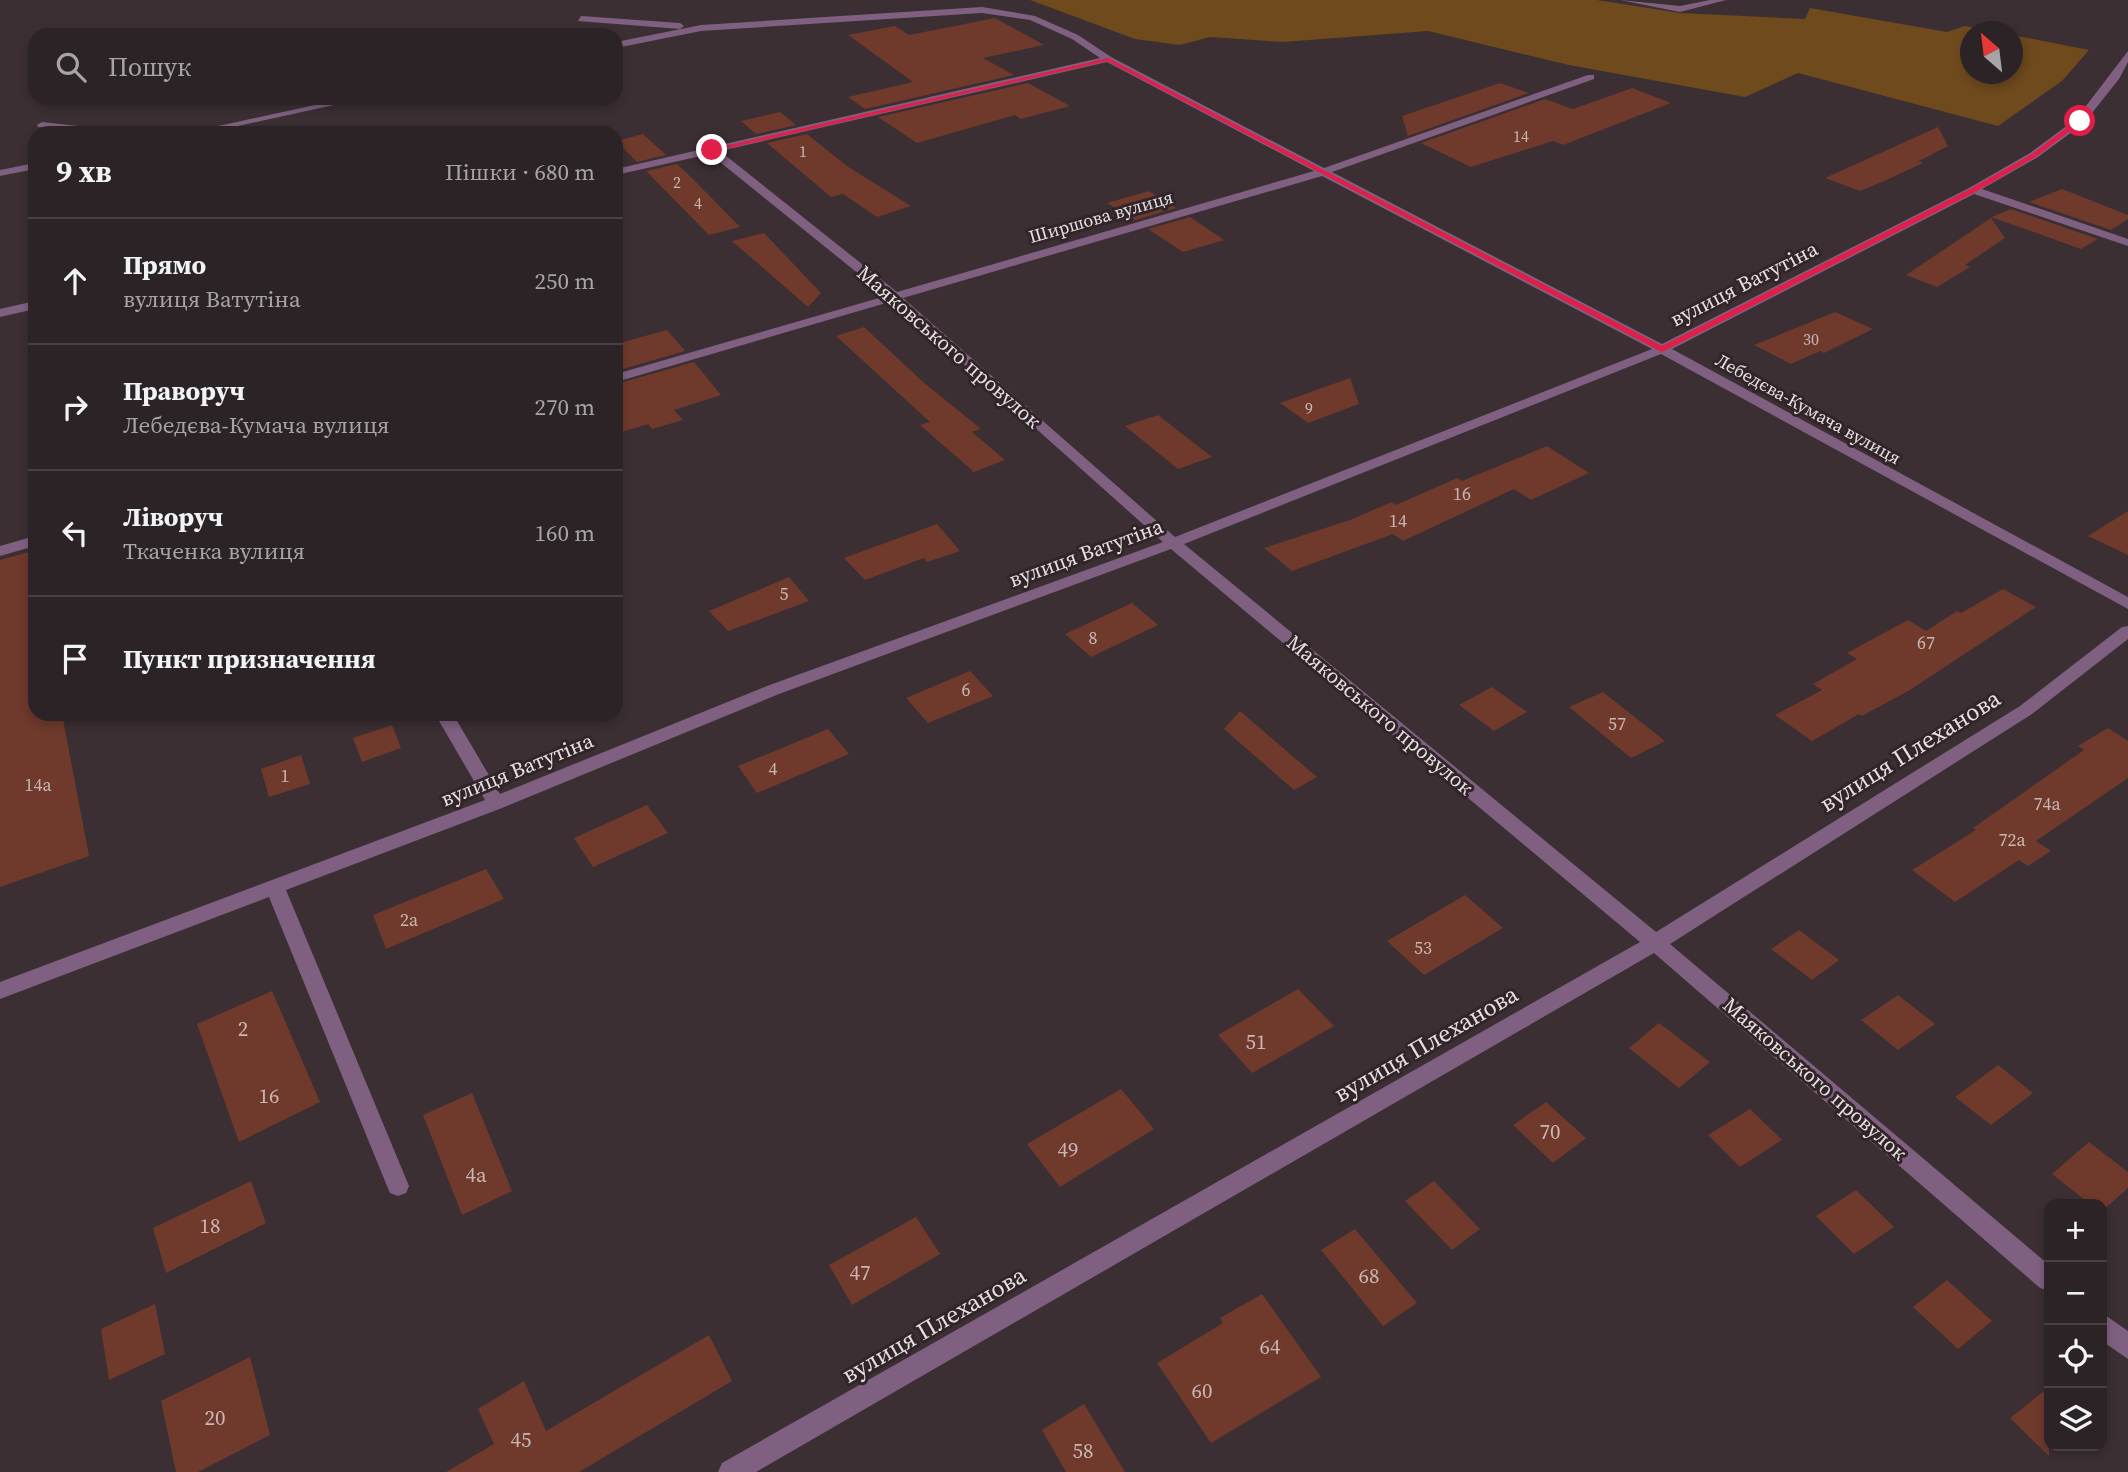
<!DOCTYPE html>
<html lang="uk">
<head>
<meta charset="utf-8">
<style>
	:root { --surface:#2c2326; --page:#342b2e; --text:#f1f3f6; --muted:#a6a4a7; --line:#484043 }
	body { margin:0; font-family:"Source Serif 4",serif; background:var(--page); color:var(--text) }
	.controls { position:absolute; right:21px; bottom:21px; display:grid; overflow:hidden; border-radius:14px; box-shadow:0 4px 10px #0003 }
	.controls button { width:63px; height:63px; display:grid; place-items:center; padding:0; border:0; border-bottom:2px solid var(--line); background:var(--surface); color:var(--text); font:35px sans-serif }
	.compass { position:absolute; left:1960px; top:21px; width:63px; height:63px; border-radius:50%; background:var(--surface); box-shadow:0 4px 10px #0003; rotate:332deg }
	.stop { position:absolute; width:21px; height:21px; margin:-16px; border:5px solid #e11d48; border-radius:50%; background:#fff }
	.stop.end { background:#e11d48; border-color:#fff; box-shadow:0 2px 7px #0008 }
	.list { margin:0; padding:0; list-style:none }
	h2 { display:flex; justify-content:space-between; align-items:center; height:91px; margin:0; padding:0 28px; font-size:30px }
	h2 small { font-size:23px; font-weight:400; color:var(--muted) }
	.list li { display:grid; grid-template-columns:46px 1fr auto; gap:21px; align-items:center; box-sizing:border-box; height:126px; padding:0 28px; border-top:2px solid var(--line) }
	.list b { display:block; font-size:26px; white-space:nowrap }
	.list p { margin:0; font-size:23px; white-space:nowrap; color:var(--muted) }
	.list em { font-size:23px; font-style:normal; color:var(--muted) }
	.icon { flex:none; width:38px; height:38px; fill:none; stroke:currentColor; stroke-width:2; stroke-linecap:round; stroke-linejoin:round }
	.map { position:relative; flex:none; width:2128px; height:1472px; overflow:hidden }
	.search { position:absolute; background:var(--surface); box-shadow:0 4px 10px #0003; left:28px; top:28px; width:595px; height:77px; display:flex; align-items:center; gap:18px; box-sizing:border-box; padding:0 24px; border-radius:21px; color:var(--muted); font-size:26px }
	.panel { position:absolute; background:var(--surface); box-shadow:0 4px 10px #0003; left:28px; top:126px; width:595px; height:595px; border-radius:21px }
	.map>svg:first-child { display:block }
</style>
</head>
<body>
<div class="map">
<svg width="2128" height="1472" viewBox="0 0 2128 1472">
	<rect width="100%" height="100%" fill="#3b2f33"/>
	<!-- green -->
	<path fill="#6e4a1d" d="M1030 0H1597L1680 13 1805 19 1810 8 1947 32 1965 26 1992 31 1970 32V74H2012L2013 35 2089 50 2062 81 1998 126 1798 73 1745 97 1569 65 1428 31 1283 42 1210 37 1180 45 1135 39Z"/>
	<!-- building -->
	<g fill="#6f392c">
		<path d="M995 18 1044 45 983 58 1014 75 865 109 848 97 913 82 848 35 895 26 909 35Z"/>
		<path d="M1028 83 1070 106 1021 119 1015 115 917 143 878 117Z"/>
		<path d="M1500 83 1529 93 1408 136 1402 116Z"/>
		<path d="M1632 88 1671 103 1563 145 1553 141 1471 167 1421 143 1545 99 1573 109Z"/>
		<path d="M780 112 796 125 756 134 741 121Z"/>
		<path d="M1938 127 1948 146 1919 161 1923 163 1882 182 1860 191 1825 178Z"/>
		<path d="M643 134 666 155 637 162 616 141Z"/>
		<path d="M807 134 847 166 911 206 877 217 843 194 831 197 767 143Z"/>
		<path d="M677 164 691 177 740 227 709 235 646 171Z"/>
		<path d="M2062 189 2128 215V219L2111 230 2029 202Z"/>
		<path d="M1149 191 1176 208 1135 220 1107 203Z"/>
		<path d="M2011 209 2098 239 2081 249 1991 217Z"/>
		<path d="M1190 217 1224 240 1183 252 1148 229Z"/>
		<path d="M1991 218 2005 238 1965 265 1970 267 1937 287 1906 275Z"/>
		<path d="M764 233 821 293 808 307 732 241Z"/>
		<path d="M1835 312 1873 329 1824 353 1820 351 1791 364 1754 345Z"/>
		<path d="M864 327 922 381 981 429 972 432 1005 460 974 472 920 425 930 422 836 336Z"/>
		<path d="M667 330 685 351 616 371V344Z"/>
		<path d="M694 362 721 395 674 410 683 420 652 429 648 424 616 434V384Z"/>
		<path d="M1350 378 1359 404 1308 423 1280 403Z"/>
		<path d="M1158 415 1212 457 1178 469 1125 426Z"/>
		<path d="M1547 446 1589 473 1531 500 1514 489 1403 541 1393 534 1292 571 1264 548 1350 520 1392 502 1396 505 1457 478 1462 481Z"/>
		<path d="M2128 511V555L2088 536Z"/>
		<path d="M937 524 960 551 927 562 924 558 865 580 844 558Z"/>
		<path d="M32 551 35 566V714H62L89 856 0 887V560Z"/>
		<path d="M789 577 809 601 728 631 709 611Z"/>
		<path d="M2003 589 2036 607 1910 690 1862 716 1859 714 1812 741 1775 715 1822 690 1813 684 1857 659 1847 653 1908 620 1926 631 1957 611 1961 613Z"/>
		<path d="M1132 603 1158 625 1091 657 1065 634Z"/>
		<path d="M970 671 993 696 928 723 906 698Z"/>
		<path d="M1492 687 1527 712 1494 731 1459 705Z"/>
		<path d="M1603 692 1665 741 1631 758 1569 707Z"/>
		<path d="M1240 711 1290 754 1317 777 1294 790 1224 729Z"/>
		<path d="M392 725 401 748 362 762 353 738Z"/>
		<path d="M2108 728 2128 741V778L2036 841 2051 851 2028 866 2019 860 1955 902 1912 870 1976 830 1973 828 2084 750 2078 746Z"/>
		<path d="M828 729 849 754 757 793 738 766Z"/>
		<path d="M301 755 310 784 269 797 261 769Z"/>
		<path d="M647 805 668 833 593 867 574 838Z"/>
		<path d="M486 869 504 899 386 949 373 915Z"/>
		<path d="M1465 895 1503 928 1424 975 1387 941Z"/>
		<path d="M1799 930 1839 960 1812 980 1771 949Z"/>
		<path d="M1298 989 1334 1026 1252 1073 1218 1035Z"/>
		<path d="M272 991 320 1102 239 1142 197 1024Z"/>
		<path d="M1898 995 1935 1024 1898 1050 1861 1020Z"/>
		<path d="M1659 1023 1710 1062 1679 1088 1629 1048Z"/>
		<path d="M1998 1065 2033 1093 1991 1125 1955 1097Z"/>
		<path d="M1121 1089 1154 1129 1060 1187 1027 1144Z"/>
		<path d="M472 1093 512 1191 462 1215 423 1115Z"/>
		<path d="M1546 1102 1586 1138 1553 1163 1513 1125Z"/>
		<path d="M1750 1109 1782 1140 1740 1167 1708 1135Z"/>
		<path d="M2089 1142 2128 1172V1188L2102 1211V1204H2090L2052 1174Z"/>
		<path d="M251 1181 266 1223 166 1273 153 1228Z"/>
		<path d="M1434 1181 1480 1229 1452 1250 1405 1201Z"/>
		<path d="M1856 1190 1894 1227 1854 1254 1816 1216Z"/>
		<path d="M916 1217 940 1254 852 1305 829 1265Z"/>
		<path d="M1355 1229 1417 1303 1383 1326 1321 1250Z"/>
		<path d="M1947 1280 1992 1321 1958 1349 1913 1307Z"/>
		<path d="M1262 1294 1321 1377 1211 1443 1157 1363 1223 1323 1220 1318Z"/>
		<path d="M155 1304 165 1354 109 1380 101 1329Z"/>
		<path d="M709 1335 732 1381 579 1472H446L494 1444 478 1409 524 1381 546 1431Z"/>
		<path d="M250 1357 270 1435 198 1472H176L161 1401Z"/>
		<path d="M2049 1387V1456L2010 1418Z"/>
		<path d="M1084 1404 1125 1472H1066L1042 1430Z"/>
	</g>
	<g fill="none" stroke-linecap="round" stroke-linejoin="round">
		<!-- minor -->
		<g fill="#7f6081" fill-rule="evenodd">
			<path d="M1620 0 1680 6 1710 0H1726L1680 12Z"/>
			<path d="M982 7 1035 16 1078 35 1111 57 1324 168 1588 75H1594V79L1332 172 1662 344 1969 188 2030 153 2076 119 2128 51V62L2119 79 2084 123 2038 157 1982 189 2128 239V246L1974 194 1672 349 2128 597V609L1661 354 1184 544 1656 932 2020 706 2122 627 2128 626V639L2032 714 1670 944 2049 1265V1291L2040 1288 1654 953 756 1472H718L722 1463 1640 942 1171 549 779 694 502 808 286 890 409 1186 406 1193 398 1196 390 1193 387 1186 269 897 0 999V982L485 800 435 714H453L500 794 767 686 1163 542 893 301 616 382V374L886 296 710 154 616 175V169L1100 58 1072 39 1030 20 982 13 701 31 616 48V42L701 25ZM1107 62 1314 171 897 292 720 151ZM1322 176 1652 349 1175 537 903 298Z"/>
			<path d="M581 16 680 23 684 26 680 29 578 21Z"/>
			<path d="M347 98H366L206 133H186Z"/>
			<path d="M42 122 114 130 119 133H87L38 127 37 125Z"/>
			<path d="M35 163V169L0 176V170Z"/>
			<path d="M35 301V309L0 317V309Z"/>
			<path d="M35 536V546L0 556V546Z"/>
			<path d="M2102 1313 2128 1331V1359L2102 1341Z"/>
		</g>
	</g>
	<!-- route -->
	<path fill="#e11d48" d="M1108 58 1662 346 1970 189 2032 154 2078 119 2083 121 2037 156 1975 192 1662 352 1107 61 712 152 708 150Z"/>
	<g text-anchor="middle" stroke-width="6" stroke-linejoin="round" paint-order="stroke">
		<!-- far-number labels -->
		<g font-size="16" fill="#c9b6b4">
			<text x="1521" y="142">14</text>
			<text x="803" y="157">1</text>
			<text x="677" y="188">2</text>
			<text x="698" y="209">4</text>
			<text x="1811" y="345">30</text>
			<text x="1309" y="414">9</text>
		</g>
		<!-- far-street labels -->
		<g font-size="18" fill="#e7dfe1" stroke="#312529">
			<text transform="translate(1101 217) rotate(-16)" y="6">Ширшова вулиця</text>
			<text transform="translate(1808 409) rotate(29)" y="6">Лебедєва-Кумача вулиця</text>
		</g>
		<!-- number labels -->
		<g font-size="18" fill="#c9b6b4">
			<text x="1462" y="500">16</text>
			<text x="1398" y="527">14</text>
			<text x="784" y="600">5</text>
			<text x="1093" y="644">8</text>
			<text x="1926" y="649">67</text>
			<text x="966" y="696">6</text>
			<text x="1617" y="730">57</text>
			<text x="773" y="775">4</text>
			<text x="285" y="782">1</text>
			<text x="38" y="791">14а</text>
			<text x="2047" y="810">74а</text>
			<text x="2012" y="846">72а</text>
			<text x="409" y="926">2а</text>
			<text x="1423" y="954">53</text>
		</g>
		<!-- street labels -->
		<g font-size="21" fill="#e7dfe1" stroke="#312529">
			<text transform="translate(1744 284) rotate(-27)" y="7">вулиця Ватутіна</text>
			<text transform="translate(949 347) rotate(41)" y="7">Маяковського провулок</text>
			<text transform="translate(1086 553) rotate(-20)" y="7">вулиця Ватутіна</text>
			<text transform="translate(1380 715) rotate(40)" y="7">Маяковського провулок</text>
			<text transform="translate(517 770) rotate(-22)" y="7">вулиця Ватутіна</text>
			<text transform="translate(1815 1079) rotate(41)" y="7">Маяковського провулок</text>
		</g>
		<!-- near-number labels -->
		<g font-size="21" fill="#c9b6b4">
			<text x="243" y="1036">2</text>
			<text x="1256" y="1049">51</text>
			<text x="269" y="1103">16</text>
			<text x="1550" y="1139">70</text>
			<text x="1068" y="1157">49</text>
			<text x="476" y="1182">4а</text>
			<text x="210" y="1233">18</text>
			<text x="860" y="1280">47</text>
			<text x="1369" y="1283">68</text>
			<text x="1270" y="1354">64</text>
			<text x="1202" y="1398">60</text>
			<text x="215" y="1425">20</text>
			<text x="521" y="1447">45</text>
			<text x="1083" y="1458">58</text>
		</g>
		<!-- near-street labels -->
		<g font-size="24" fill="#e7dfe1" stroke="#312529">
			<text transform="translate(1910 751) rotate(-32)" y="8">вулиця Плеханова</text>
			<text transform="translate(1426 1044) rotate(-30)" y="8">вулиця Плеханова</text>
			<text transform="translate(934 1325) rotate(-30)" y="8">вулиця Плеханова</text>
		</g>
	</g>
</svg>
<div class="controls">
<button>+</button>
<button>−</button>
<button><svg class="icon" aria-label="locate" viewBox="0 0 24 24"><circle cx="12" cy="12" r="6"/><path d="M12 2v4M12 18v4M2 12h4M18 12h4"/></svg></button>
<button><svg class="icon" aria-label="layers" viewBox="0 0 24 24"><path d="M12 4l9 5-9 5-9-5zM3 14l9 5 9-5"/></svg></button>
</div>
<svg class="compass" viewBox="-18 -18 36 36"><path d="M0-13l5 13h-10z" fill="#e53935"/><path d="M0 13l5-13h-10z" fill="#a6a4a7"/></svg>
<div class="stop" style="left:2080px;top:121px"></div>
<div class="stop end" style="left:712px;top:150px"></div>
<div class="search"><svg class="icon" aria-label="search" viewBox="0 0 24 24"><circle cx="10" cy="10" r="6"/><path d="M15 15l6 6"/></svg>Пошук</div>
<section class="panel">
<h2>9 хв<small>Пішки · 680 m</small></h2>
<ul class="list">
<li><svg class="icon" aria-label="ahead" viewBox="0 0 24 24"><path d="M12 20V5M6 11l6-6 6 6"/></svg><div><b>Прямо</b><p>вулиця Ватутіна</p></div><em>250 m</em></li>
<li><svg class="icon" aria-label="right" viewBox="0 0 24 24"><path d="M7 20v-9h11M14 6l5 5-5 5"/></svg><div><b>Праворуч</b><p>Лебедєва-Кумача вулиця</p></div><em>270 m</em></li>
<li><svg class="icon" aria-label="left" viewBox="0 0 24 24"><path d="M17 20v-9H6M10 6l-5 5 5 5"/></svg><div><b>Ліворуч</b><p>Ткаченка вулиця</p></div><em>160 m</em></li>
<li><svg class="icon" aria-label="arrive" viewBox="0 0 24 24"><path d="M6 21V4h12l-3 4 3 4H6"/></svg><div><b>Пункт призначення</b></div></li>
</ul>
</section>
</div>
</body>
</html>
